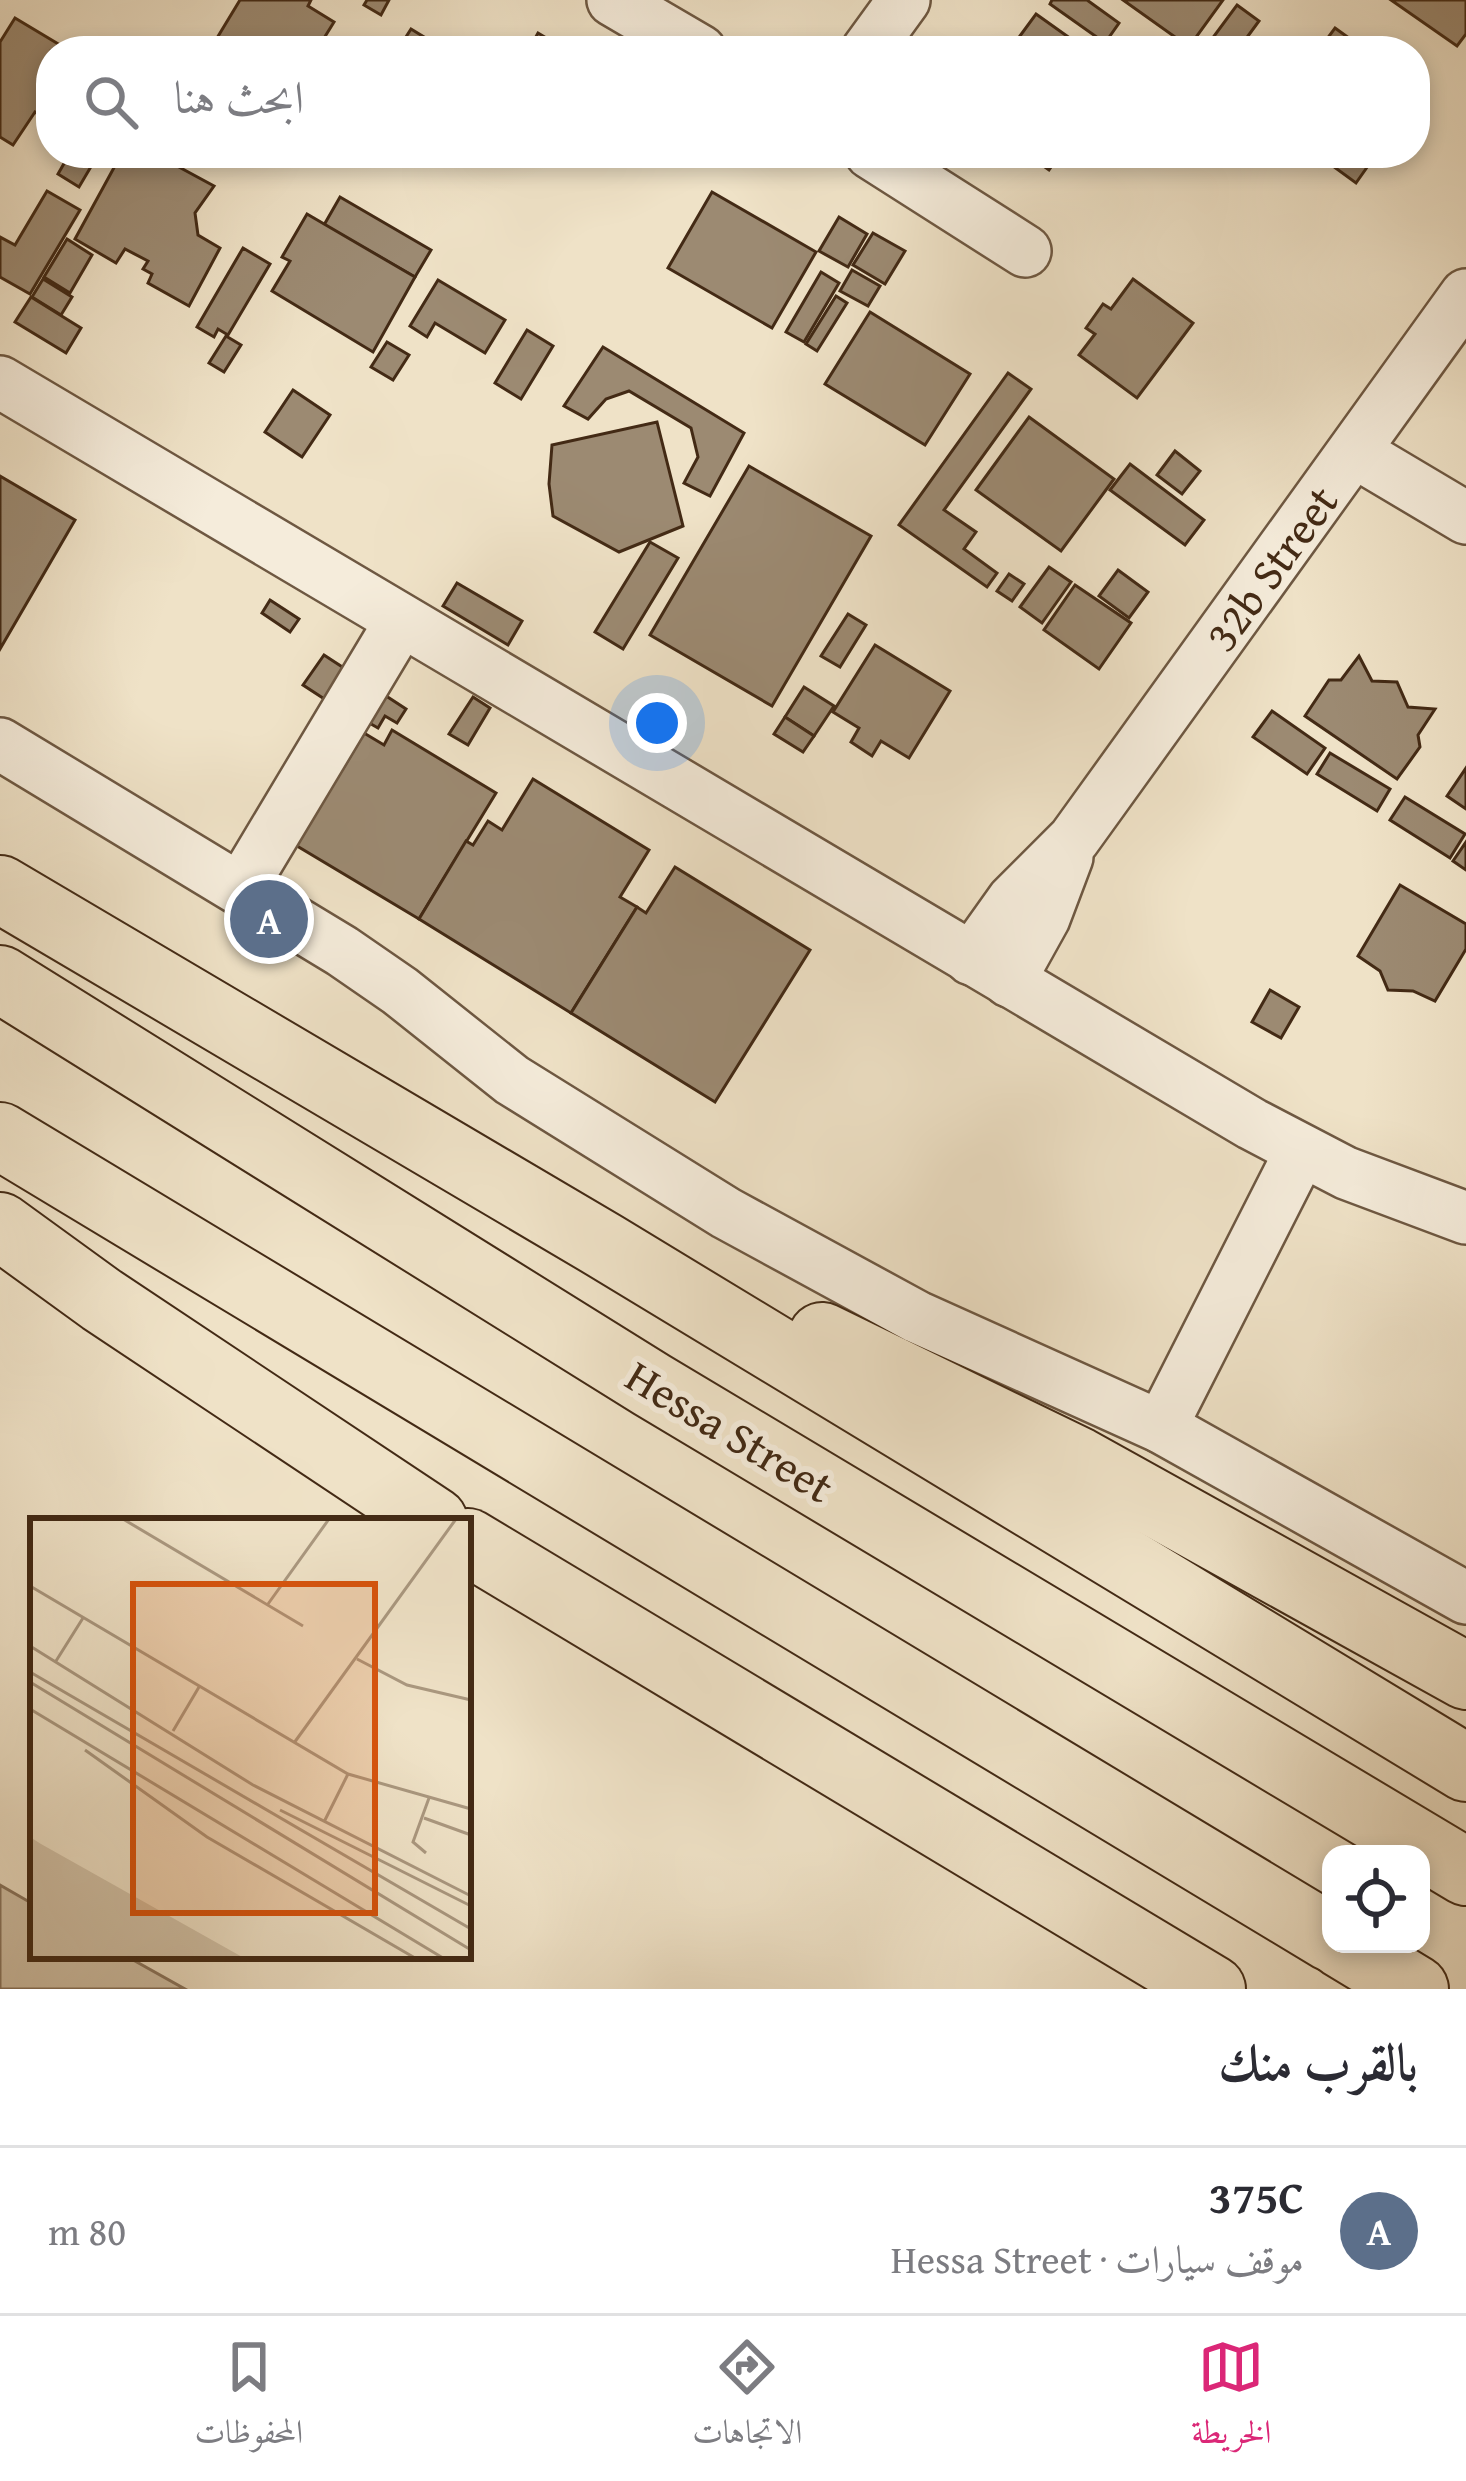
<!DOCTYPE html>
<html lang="ar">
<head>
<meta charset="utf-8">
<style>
	:root { --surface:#fff; --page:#f7f7f7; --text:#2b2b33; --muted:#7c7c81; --line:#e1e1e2; --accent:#db2777 }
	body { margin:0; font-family:"Gentium Book Plus",Amiri,serif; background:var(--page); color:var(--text); direction:rtl }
	.controls { position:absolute; right:36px; bottom:36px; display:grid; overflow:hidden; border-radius:24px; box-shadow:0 6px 18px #0003 }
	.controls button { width:108px; height:108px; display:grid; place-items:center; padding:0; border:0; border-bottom:3px solid var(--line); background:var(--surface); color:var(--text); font:60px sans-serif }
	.you { position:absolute; left:657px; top:723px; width:42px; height:42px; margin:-30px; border:9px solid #fff; border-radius:50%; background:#1a73e8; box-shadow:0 0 0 18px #1a73e833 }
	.badge { display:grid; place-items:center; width:78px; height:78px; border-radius:50%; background:var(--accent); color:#fff; font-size:39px; font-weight:700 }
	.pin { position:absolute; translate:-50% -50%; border:6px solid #fff; box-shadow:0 3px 12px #0006 }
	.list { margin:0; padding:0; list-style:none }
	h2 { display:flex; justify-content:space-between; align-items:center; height:156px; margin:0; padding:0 48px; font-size:51px }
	h2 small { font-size:39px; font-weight:400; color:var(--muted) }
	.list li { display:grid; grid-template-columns:78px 1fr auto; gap:36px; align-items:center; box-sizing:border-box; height:168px; padding:0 48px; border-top:3px solid var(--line) }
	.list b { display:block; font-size:45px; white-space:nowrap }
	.list p { margin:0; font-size:39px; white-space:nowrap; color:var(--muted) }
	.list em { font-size:39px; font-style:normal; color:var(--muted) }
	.icon { flex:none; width:66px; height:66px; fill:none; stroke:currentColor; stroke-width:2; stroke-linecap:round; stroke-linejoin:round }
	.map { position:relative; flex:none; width:1466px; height:1989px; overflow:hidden; direction:ltr }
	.search { position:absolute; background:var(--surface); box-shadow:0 6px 18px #0003; left:36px; right:36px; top:36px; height:132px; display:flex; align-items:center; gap:30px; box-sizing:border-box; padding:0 42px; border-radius:48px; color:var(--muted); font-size:45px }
	.sheet { height:324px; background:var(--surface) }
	nav { display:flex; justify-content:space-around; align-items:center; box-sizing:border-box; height:168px; border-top:3px solid var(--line); background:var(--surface); font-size:33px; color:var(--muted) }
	nav a { display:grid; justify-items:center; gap:6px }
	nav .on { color:var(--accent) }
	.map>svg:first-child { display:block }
</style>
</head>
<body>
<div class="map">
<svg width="1466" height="1989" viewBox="0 0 1466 1989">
	<rect width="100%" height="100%" fill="#efe2c7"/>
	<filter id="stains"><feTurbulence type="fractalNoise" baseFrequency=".00167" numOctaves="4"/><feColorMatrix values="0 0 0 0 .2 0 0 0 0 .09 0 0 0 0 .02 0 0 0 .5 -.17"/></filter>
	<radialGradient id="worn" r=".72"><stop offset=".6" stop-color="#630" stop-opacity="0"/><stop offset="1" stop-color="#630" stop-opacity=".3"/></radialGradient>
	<!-- green -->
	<path fill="#d2c3a9" stroke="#8a765f" stroke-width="3" d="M0 1885 33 1904V1956H126L185 1989H0Z"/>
	<!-- building -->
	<g fill="#9c8a72" stroke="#432a15" stroke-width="3">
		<path d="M240 0H311L308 6 334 22 316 51H257L240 41 235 49 217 38Z"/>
		<path d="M367 0H389L381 15 364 5Z"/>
		<path d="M1052 0H1087L1119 23 1105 43 1050 4Z"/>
		<path d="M1123 0H1223L1189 47Z"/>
		<path d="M1391 0H1466V34L1457 46Z"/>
		<path d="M1237 5 1259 21 1237 51H1203Z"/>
		<path d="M1036 14 1088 51H1009Z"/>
		<path d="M15 18 70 51H51V122L35 112 13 145 0 137V42Z"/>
		<path d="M1335 28 1367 51H1318Z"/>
		<path d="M411 29 442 48 441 51H397Z"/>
		<path d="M538 33 553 42 548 51H528Z"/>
		<path d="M70 153H99L79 187 58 174Z"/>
		<path d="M122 153H153L214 186 195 213 198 235 220 248 189 306 148 283 152 274 143 269 148 261 125 249 116 263 75 239Z"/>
		<path d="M1025 153H1061L1049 170Z"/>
		<path d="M1315 153H1377L1356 183Z"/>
		<path d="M47 191 80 210 30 294 0 277V237L15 245Z"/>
		<path d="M712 192 816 252 772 328 668 268Z"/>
		<path d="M340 197 431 250 415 277 324 225Z"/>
		<path d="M307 214 415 277 373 352 272 291 290 261 282 257Z"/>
		<path d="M839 217 867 234 848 267 819 251Z"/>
		<path d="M873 233 905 251 885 284 853 265Z"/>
		<path d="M67 239 92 255 70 293 44 277Z"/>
		<path d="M243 248 270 264 228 335 218 329 214 337 197 327Z"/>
		<path d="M852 270 880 286 868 306 840 291Z"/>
		<path d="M821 272 839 283 804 342 786 332Z"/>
		<path d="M43 279 72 297 61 315 32 297Z"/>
		<path d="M1133 279 1193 323 1137 398 1079 355 1095 334 1086 328 1103 304 1111 309Z"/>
		<path d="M438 280 505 320 485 353 435 323 427 337 410 326Z"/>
		<path d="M836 296 847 303 817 351 806 344Z"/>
		<path d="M31 297 81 328 66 353 15 322Z"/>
		<path d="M870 312 970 374 925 445 825 384Z"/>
		<path d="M527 330 553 346 521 399 495 383Z"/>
		<path d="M226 336 241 345 224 372 209 363Z"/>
		<path d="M387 342 409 355 393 380 371 367Z"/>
		<path d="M603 347 744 433 710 496 684 483 698 457 691 428 629 391 606 399 588 419 564 406Z"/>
		<path d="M1008 373 1031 389 944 510 976 532 964 549 997 573 987 587 899 525Z"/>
		<path d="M293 390 330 415 302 457 265 432Z"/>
		<path d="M1029 417 1114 479 1061 551 976 490Z"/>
		<path d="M657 422 683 526 619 552 553 516 549 484 552 445Z"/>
		<path d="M1175 451 1200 471 1182 494 1157 475Z"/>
		<path d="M1130 464 1204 520 1185 545 1110 490Z"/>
		<path d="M749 466 871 536 772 706 650 635Z"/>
		<path d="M0 476 75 520 0 649Z"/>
		<path d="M650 542 678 558 623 649 595 632Z"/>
		<path d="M1049 567 1071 582 1042 623 1020 607Z"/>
		<path d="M1118 570 1148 592 1129 618 1099 596Z"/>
		<path d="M1009 574 1024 584 1012 601 997 591Z"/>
		<path d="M457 583 522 621 508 645 443 606Z"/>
		<path d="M1075 585 1131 623 1099 669 1044 630Z"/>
		<path d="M270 600 299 619 290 632 262 613Z"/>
		<path d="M848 614 866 625 840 667 821 656Z"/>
		<path d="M875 645 950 691 909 758 881 741 872 756 851 742 859 728 833 712Z"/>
		<path d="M324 655 353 674 332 704 303 685Z"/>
		<path d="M1359 656 1372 681 1397 682 1408 707 1435 709 1418 735 1420 747 1397 779 1305 716 1329 680H1341Z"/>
		<path d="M804 687 834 706 814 736 785 717Z"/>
		<path d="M377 690 406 709 397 723 385 716 378 728 359 717Z"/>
		<path d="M473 697 490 708 468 745 449 734Z"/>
		<path d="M1272 711 1325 748 1307 774 1253 737Z"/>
		<path d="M785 717 814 736 803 752 774 734Z"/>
		<path d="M392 730 496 793 419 919 282 837 329 762 342 770 364 733 384 745Z"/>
		<path d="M1330 753 1390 789 1377 811 1317 774Z"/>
		<path d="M1466 768V809L1447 796Z"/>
		<path d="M533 779 649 850 620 897 637 907 571 1013 419 919 466 841 473 845 488 821 502 830Z"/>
		<path d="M1405 797 1465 834 1450 858 1390 820Z"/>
		<path d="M1466 842V870L1453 861Z"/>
		<path d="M675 867 810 950 715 1102 571 1013 637 907 646 913Z"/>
		<path d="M1400 885 1466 924V949L1435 1001 1413 991 1388 990 1380 971 1358 956Z"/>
		<path d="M1270 990 1299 1007 1281 1038 1252 1022Z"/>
	</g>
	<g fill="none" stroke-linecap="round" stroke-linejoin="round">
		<defs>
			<g id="minor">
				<path d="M613 0 700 51"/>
				<path d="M867 51 904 0"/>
				<path d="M871 153 1025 251"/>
				<path d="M0 382 1252 1124 1346 1173 1466 1218"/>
				<path d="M1355 452 1466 518"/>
				<path d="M0 744 342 951 400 991 512 1080 726 1213 917 1317 1161 1427 1466 1598"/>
				<path d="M241 888 401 621"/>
				<path d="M971 959 1013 900 1074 839 1466 295"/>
				<path d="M1009 981 1044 918 1067 857"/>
				<path d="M1161 1427 1301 1151"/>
			</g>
			<g id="major">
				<path d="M0 889 605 1246 1466 1768"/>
				<path d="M0 979 652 1385 1466 1872"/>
				<path d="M0 1136 1331 1938"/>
				<path d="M0 1226 102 1300 434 1521"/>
				<path d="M822 1336 1079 1461 1466 1676"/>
				<path d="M468 1542 1212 1989"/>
				<path d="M1341 1944 1415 1989"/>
			</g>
		</defs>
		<!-- minor casing -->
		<use href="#minor" stroke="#6e5842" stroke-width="56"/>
		<!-- major casing -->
		<use href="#major" stroke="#432a15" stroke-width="70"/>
		<!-- minor -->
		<use href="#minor" stroke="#f5ecdb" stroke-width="51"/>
		<!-- major -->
		<use href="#major" stroke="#efe2c7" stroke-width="66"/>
	</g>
	<g text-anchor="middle" stroke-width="12" stroke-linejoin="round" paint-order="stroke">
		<!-- street labels -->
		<g font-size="45" fill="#432a15" stroke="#f5ecdb">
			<text transform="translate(1271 568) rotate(-54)" y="16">32b Street</text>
			<text transform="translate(730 1431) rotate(31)" y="16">Hessa Street</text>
		</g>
	</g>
	<!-- overview -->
	<g transform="translate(30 1518)">
		<rect width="441" height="441" fill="#efe2c7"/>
		<path d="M0 319 11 326 214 440H0Z" fill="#d2c3a9"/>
		<path fill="none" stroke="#aa9880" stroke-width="3" d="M93 1 273 108M0 68 318 256 441 291M238 86 299 1M0 128 223 267 441 378M327 141 377 167 441 182M26 143 53 100M0 154 441 411M0 164 441 432M0 191 413 440M143 213 169 169M264 225 426 1M55 232 177 319 385 440M250 292 441 388M394 300 441 317M295 302 318 256M396 335 383 324 399 280"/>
		<path fill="#d8540d" fill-opacity="0.15" stroke="#d8540d" stroke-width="6" d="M103 66H345V395H103Z"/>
		<rect width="441" height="441" fill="none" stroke="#432a15" stroke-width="6"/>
	</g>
	<rect width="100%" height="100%" filter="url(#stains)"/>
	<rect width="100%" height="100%" fill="url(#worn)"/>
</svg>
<div class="controls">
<button><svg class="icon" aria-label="locate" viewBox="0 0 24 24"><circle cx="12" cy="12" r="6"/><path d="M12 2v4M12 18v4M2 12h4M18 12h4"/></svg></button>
</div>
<div class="you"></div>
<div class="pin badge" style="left:269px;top:919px;background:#5c6f8a">A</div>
<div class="search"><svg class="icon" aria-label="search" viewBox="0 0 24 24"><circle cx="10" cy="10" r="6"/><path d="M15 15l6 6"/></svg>ابحث هنا</div>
</div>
<section class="sheet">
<h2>بالقرب منك<small></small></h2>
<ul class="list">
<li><span class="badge" style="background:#5c6f8a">A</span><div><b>375C</b><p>موقف سيارات · Hessa Street</p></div><em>80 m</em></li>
</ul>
</section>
<nav>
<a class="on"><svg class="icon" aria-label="map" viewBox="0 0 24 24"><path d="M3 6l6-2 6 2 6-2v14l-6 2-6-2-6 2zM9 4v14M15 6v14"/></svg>الخريطة</a>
<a><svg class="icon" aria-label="directions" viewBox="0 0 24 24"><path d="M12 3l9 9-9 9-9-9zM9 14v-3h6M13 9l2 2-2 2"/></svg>الاتجاهات</a>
<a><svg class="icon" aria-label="saved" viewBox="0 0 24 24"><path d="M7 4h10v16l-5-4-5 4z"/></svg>المحفوظات</a>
</nav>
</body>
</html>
